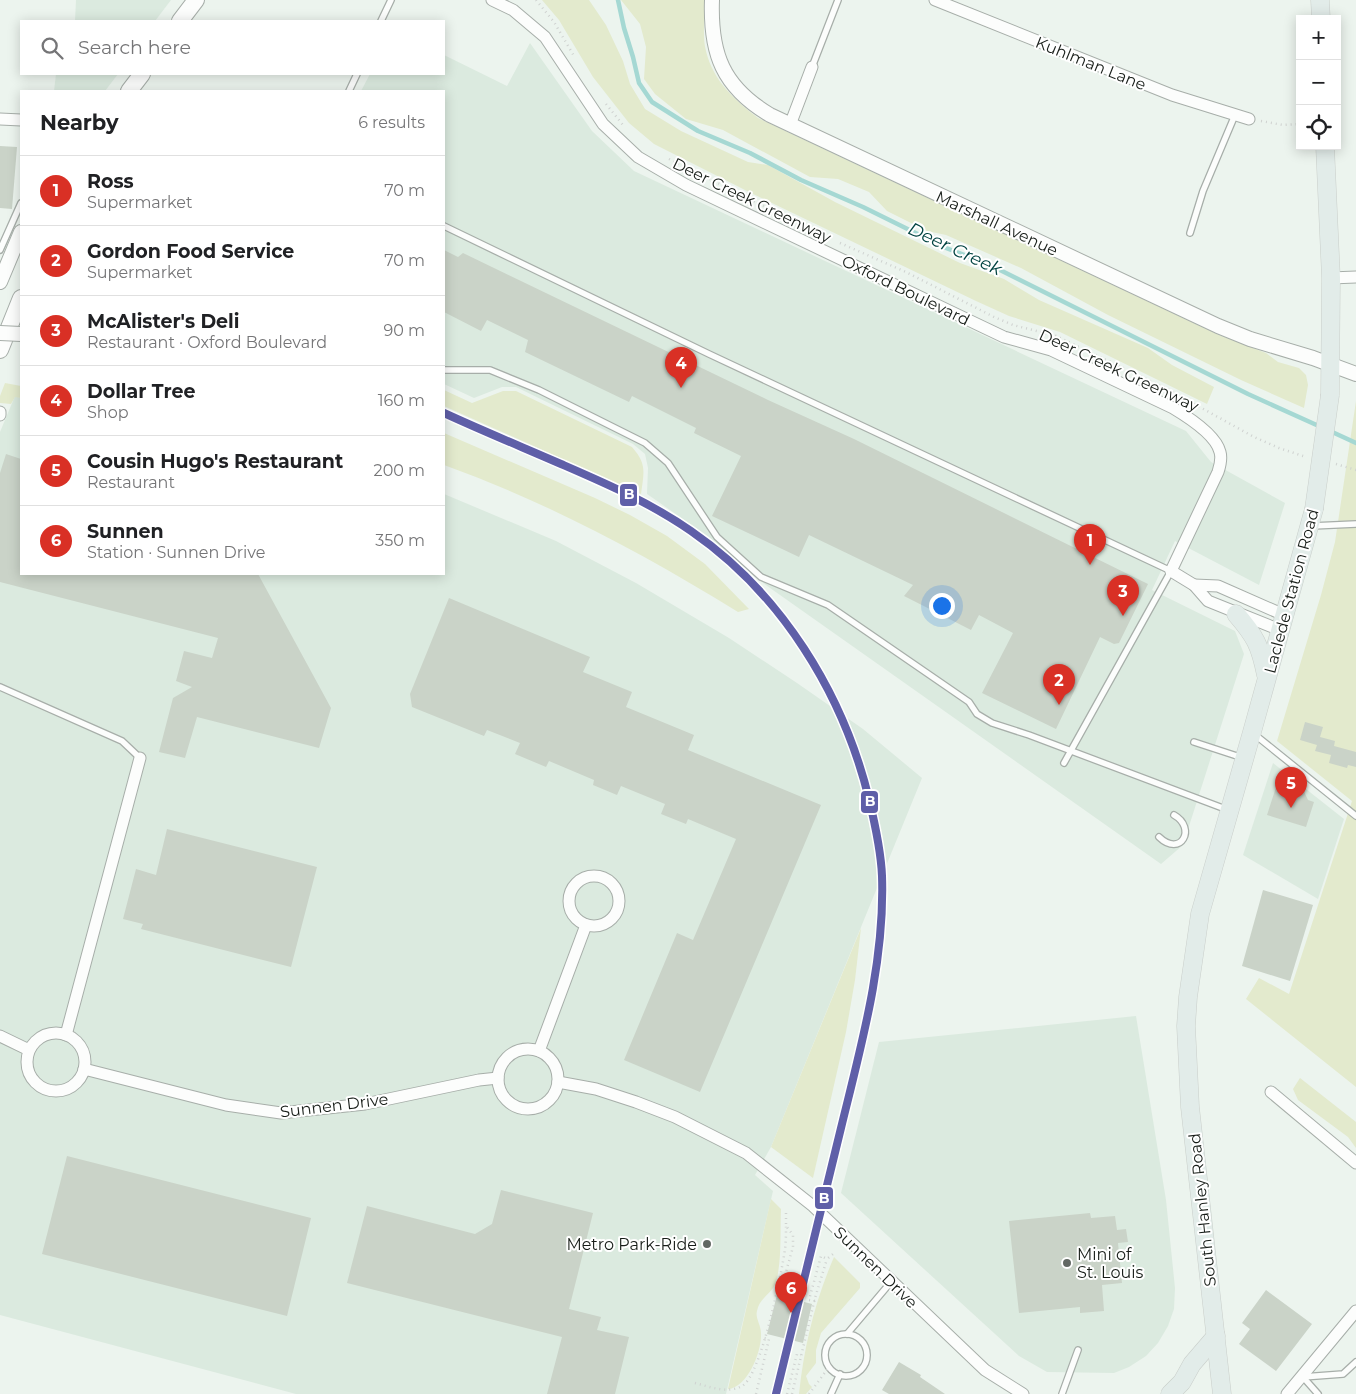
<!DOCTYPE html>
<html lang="en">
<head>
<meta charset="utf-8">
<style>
	:root { --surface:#fff; --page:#f6f6f6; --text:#202124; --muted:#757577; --line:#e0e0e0; --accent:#d93025 }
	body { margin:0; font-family:Montserrat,sans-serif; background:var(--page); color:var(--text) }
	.controls { position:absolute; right:15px; top:15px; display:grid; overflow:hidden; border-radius:0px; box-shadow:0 2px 12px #0003 }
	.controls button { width:45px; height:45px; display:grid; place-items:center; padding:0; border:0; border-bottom:1px solid var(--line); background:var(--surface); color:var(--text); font:25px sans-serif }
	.you { position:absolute; left:941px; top:605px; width:18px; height:18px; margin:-12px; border:4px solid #fff; border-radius:50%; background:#1a73e8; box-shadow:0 0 0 8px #1a73e833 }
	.badge { display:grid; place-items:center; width:32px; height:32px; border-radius:50%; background:var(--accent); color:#fff; font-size:16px; font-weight:700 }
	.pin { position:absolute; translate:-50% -41px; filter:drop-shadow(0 1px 2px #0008) }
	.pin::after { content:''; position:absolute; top:26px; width:18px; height:15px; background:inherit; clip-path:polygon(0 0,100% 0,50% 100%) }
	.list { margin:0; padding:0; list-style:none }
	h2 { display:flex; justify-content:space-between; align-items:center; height:65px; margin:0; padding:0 20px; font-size:21px }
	h2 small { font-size:16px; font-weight:400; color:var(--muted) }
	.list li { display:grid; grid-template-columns:32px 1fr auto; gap:15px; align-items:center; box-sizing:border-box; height:70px; padding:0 20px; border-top:1px solid var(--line) }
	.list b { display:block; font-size:19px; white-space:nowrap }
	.list p { margin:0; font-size:16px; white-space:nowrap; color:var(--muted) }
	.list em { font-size:16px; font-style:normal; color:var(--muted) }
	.icon { flex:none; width:28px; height:28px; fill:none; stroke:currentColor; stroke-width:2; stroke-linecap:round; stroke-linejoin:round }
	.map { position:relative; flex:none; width:1356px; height:1394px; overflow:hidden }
	.search { position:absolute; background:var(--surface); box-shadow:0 2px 12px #0003; left:20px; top:20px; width:425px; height:55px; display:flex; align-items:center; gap:12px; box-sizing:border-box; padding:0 18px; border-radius:0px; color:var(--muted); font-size:19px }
	.panel { position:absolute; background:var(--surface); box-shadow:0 2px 12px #0003; left:20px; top:90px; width:425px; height:485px; border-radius:0px }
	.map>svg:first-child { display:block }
</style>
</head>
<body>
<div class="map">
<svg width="1356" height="1394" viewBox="0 0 1356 1394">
	<rect width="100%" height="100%" fill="#ecf4ee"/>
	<!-- built -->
	<g fill="#dbeadf">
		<path d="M76 0H171L155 21H75Z"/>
		<path d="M530 43 592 131 634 171 1186 431 1211 462 1285 503 1259 585 1175 541 1152 590 1235 631 1244 654 1183 845 1161 864 763 583 709 537 647 494 648 468 645 454 633 444 516 387H502L474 398 444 384V91H361L370 74H444V55L507 86Z"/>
		<path d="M56 74H118L105 91H54Z"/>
		<path d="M15 396 21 398V574H444V494L556 541 636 583 729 638 797 683 863 729 922 778 771 1147 755 1175 773 1191 726 1394H296L0 1315V432Z"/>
		<path d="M1273 763 1344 819 1318 899 1243 855Z"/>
		<path d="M1136 1016 1166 1200 1175 1288 1174 1309 1168 1326 1158 1343 1146 1356 1129 1367 1114 1373 1047 1372 1019 1356 841 1193 879 1042Z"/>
	</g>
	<!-- green -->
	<g fill="#e3eacd">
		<path d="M542 0H589L606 25 623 61 630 84 645 109 681 131 748 162 768 165 835 202 960 263 1004 279 1039 300 1148 348 1172 365 1214 387 1207 404 1060 332 1009 316 976 301 745 190 654 144 629 123 593 77 559 20Z"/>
		<path d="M621 0H705C705 15 702 37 706 51 713 81 735 100 758 118L1219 335 1266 353 1278 362 1299 368 1306 375 1308 385 1304 408 1241 380 1108 315 1021 268 946 235 927 231 887 211 869 192 838 179 810 177 723 130 686 119 655 94 644 79 646 47 640 24Z"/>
		<path d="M5 383 21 386V398L15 397 11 404 0 403V396Z"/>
		<path d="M444 390 472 403 503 391H516L632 447C647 464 644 472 641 494L444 406Z"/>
		<path d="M1356 401V1087L1246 999 1259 978 1289 994 1352 801 1277 741 1321 595 1335 542Z"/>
		<path d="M444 433 595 498 630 515 667 536 705 564 749 609 738 612C644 554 547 502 444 465Z"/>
		<path d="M861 928 855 980 846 1032 813 1178 771 1147Z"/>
		<path d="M1300 1078 1356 1122V1148L1348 1137 1298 1100 1293 1089Z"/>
		<path d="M771 1199 781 1209C780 1231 782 1261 776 1282 772 1294 759 1298 757 1311 755 1318 761 1325 761 1333 762 1351 748 1387 728 1389Z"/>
		<path d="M834 1257 860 1283V1288L821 1333 816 1350V1363L806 1376 809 1384 812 1387 806 1394H799C804 1346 815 1301 834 1257Z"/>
	</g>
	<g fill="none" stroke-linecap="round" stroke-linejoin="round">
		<!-- stream -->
		<g stroke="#a5d8d3" stroke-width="4.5">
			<path d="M618 0 624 28 633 57 639 83 652 102 698 131 750 153 801 180 863 207 946 248 988 264 1248 394 1321 427"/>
			<path d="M1330 431 1356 443"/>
		</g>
	</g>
	<!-- building -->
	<g fill="#cad3c8">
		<path d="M0 146 17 147 12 209 0 208Z"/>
		<path d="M444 250 458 257 463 253 768 400 854 439 1148 584 1119 643 1114 644 1100 637 1056 729 982 693 1013 633 979 615 971 630 904 596 913 585 809 535 799 557 712 516 741 456 694 433 696 428 632 396 629 402 525 352 528 340 487 320 481 331 444 312Z"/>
		<path d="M6 454 21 459V574H258L331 708 319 748 197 717 185 758 159 752 173 698 192 687 176 681 184 651 212 658 218 638 0 582V473Z"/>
		<path d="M449 598 590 657 583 672 632 692 626 707 694 735 688 750 821 805 700 1092 624 1060 677 933 693 940 736 839 688 819 686 824 661 814 665 804 621 786 617 795 593 785 594 780 549 761 546 767 515 754 520 743 487 730 484 736 412 707 410 694Z"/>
		<path d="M1305 722 1323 727 1320 737 1335 741 1334 746 1356 752V767L1348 765 1347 768 1329 763 1331 755 1315 751 1317 745 1300 740Z"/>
		<path d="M1279 778 1302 787 1308 800 1314 802 1306 827 1267 815Z"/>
		<path d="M167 829 317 867 291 967 141 929 143 924 123 919 136 869 156 875Z"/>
		<path d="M1263 890 1313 905 1290 981 1242 966Z"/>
		<path d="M67 1156 311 1218 287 1316 42 1254Z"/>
		<path d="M501 1190 593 1213 569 1309 601 1317 597 1330 629 1337 615 1394H547L562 1337 347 1283 367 1206 475 1234 492 1224Z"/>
		<path d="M1090 1213 1091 1218 1115 1216 1117 1230 1126 1229 1128 1242 1118 1243 1122 1283 1102 1285 1104 1311 1080 1313V1307L1019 1313 1009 1221Z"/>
		<path d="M1266 1290 1312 1324 1276 1371 1239 1344 1250 1329 1242 1323Z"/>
		<path d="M777 1295 812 1304 803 1343 767 1334Z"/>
		<path d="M899 1362 921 1375 920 1377 945 1394H889L882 1390Z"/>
	</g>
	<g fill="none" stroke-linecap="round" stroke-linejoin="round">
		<defs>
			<g id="service">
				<path d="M381 21 391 0"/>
				<path d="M812 67 838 0"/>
				<path d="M349 91 357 74"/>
				<path d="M444 226 709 354 1171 571 1064 763"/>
				<path d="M1190 233 1203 191 1235 115"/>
				<path d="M0 250 21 203"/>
				<path d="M444 370H490L539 390 645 443 668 463 717 537 761 577 828 605 969 702 977 714 992 723 1029 735 1228 810"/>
				<path d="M1312 526 1356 524"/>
				<path d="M0 687 122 741 140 758"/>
				<path d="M1254 734 1356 816"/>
				<path d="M1194 742 1243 758"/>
				<path d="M1159 837C1181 858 1197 828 1174 815"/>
				<path d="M847 1334 891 1282"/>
				<circle cx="846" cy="1355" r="21"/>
				<path d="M1303 1377 1343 1374 1356 1362"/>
				<path d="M1303 1377 1318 1394"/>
				<path d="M831 1394 840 1374"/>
				<path d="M1062 1394 1078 1350"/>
			</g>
			<g id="minor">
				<path d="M492 0 513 10 545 37 603 124 638 157 686 185 983 327 1004 337 1051 350 1173 408C1188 417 1216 435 1220 452 1222 459 1220 466 1218 472L1171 571 1194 585 1208 601 1280 630"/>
				<path d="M935 0 1172 95 1249 119"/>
				<path d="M0 119 21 120"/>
				<path d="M790 125 812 67"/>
				<path d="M1331 278 1356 277"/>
				<path d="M0 412V415"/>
				<path d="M1194 585 1218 586 1284 615"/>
				<circle cx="594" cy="901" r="25"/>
				<circle cx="56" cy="1062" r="29"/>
				<path d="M66 1035 140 758"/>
				<path d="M0 1036 29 1050"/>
				<circle cx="528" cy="1079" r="30"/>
				<path d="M539 1051 586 925"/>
				<path d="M84 1069 226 1105 281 1113 365 1104 479 1080 498 1078"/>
				<path d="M558 1082 596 1089 636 1102 675 1117 746 1153 813 1206 985 1370 1023 1394"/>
				<path d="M1271 1092 1356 1163"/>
				<path d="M1287 1394 1356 1311"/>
			</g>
			<g id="tertiary">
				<path d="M712 0C710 54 723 87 770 115L1218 326 1250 339 1313 358 1356 374"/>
				<path d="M0 282 21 232"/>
			</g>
			<g id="secondary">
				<path d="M180 21 196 0"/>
				<path d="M129 91 142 74"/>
				<path d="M0 350 21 298"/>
			</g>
			<g id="primary">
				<path d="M1320 0 1321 19"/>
				<path d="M1325 146 1331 278 1330 395"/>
				<path d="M1236 614C1255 636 1260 645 1266 675"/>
				<path d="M1170 1394 1182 1382 1192 1364 1216 1336"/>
				<path d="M1222 1394 1190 1107 1186 1026 1188 997 1200 914 1252 732 1314 509"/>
			</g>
		</defs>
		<!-- service casing -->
		<use href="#service" stroke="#a7aea9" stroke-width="8"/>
		<!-- minor casing -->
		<use href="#minor" stroke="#a7aea9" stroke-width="13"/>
		<!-- tertiary casing -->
		<use href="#tertiary" stroke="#a7aea9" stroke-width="16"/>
		<!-- secondary casing -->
		<use href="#secondary" stroke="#a7aea9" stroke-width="18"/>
		<!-- primary casing -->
		<use href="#primary" stroke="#c9ceca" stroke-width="19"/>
		<!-- path -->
		<g stroke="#cfd2d0" stroke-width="2.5" stroke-dasharray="1 4" stroke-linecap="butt">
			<path d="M536 0 554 22 574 56"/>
			<path d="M606 104 623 125"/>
			<path d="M1261 121 1283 125 1300 124"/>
			<path d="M669 159 792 220"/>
			<path d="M840 243 906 272 994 317 1013 325 1056 336 1169 390 1254 437 1279 448 1306 457"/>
			<path d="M1336 464 1356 470"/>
			<path d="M778 1285 782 1286 793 1247V1235L786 1226V1210"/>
			<path d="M815 1301 809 1300 821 1256 827 1259 833 1254"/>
			<path d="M695 1383C711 1387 727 1394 742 1386 761 1376 782 1272 785 1249 786 1241 786 1233 786 1226"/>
			<path d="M756 1394 769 1339 764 1338"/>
			<path d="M787 1394 797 1354 801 1355"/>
			<path d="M792 1394 815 1298 827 1259"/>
			<path d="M809 1394 829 1367"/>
		</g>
		<!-- service -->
		<use href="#service" stroke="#fcfdfc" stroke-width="5.5"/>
		<!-- minor -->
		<use href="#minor" stroke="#fcfdfc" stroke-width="11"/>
		<!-- tertiary -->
		<use href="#tertiary" stroke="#fcfdfc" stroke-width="14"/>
		<!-- secondary -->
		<use href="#secondary" stroke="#fcfdfc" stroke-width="16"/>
		<!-- primary -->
		<use href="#primary" stroke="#e2ece9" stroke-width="18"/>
		<defs>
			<path id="tertiary-bridge" d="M0 333 21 334"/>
			<path id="primary-bridge" d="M1314 509 1330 395"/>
		</defs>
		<!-- tertiary-bridge casing -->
		<use href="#tertiary-bridge" stroke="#a7aea9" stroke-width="16" stroke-linecap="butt"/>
		<!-- primary-bridge casing -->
		<use href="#primary-bridge" stroke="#c9ceca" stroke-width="19" stroke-linecap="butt"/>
		<!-- tertiary-bridge -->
		<use href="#tertiary-bridge" stroke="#fcfdfc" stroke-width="14"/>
		<!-- primary-bridge -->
		<use href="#primary-bridge" stroke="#e2ece9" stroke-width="18"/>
		<defs>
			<path id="rail-1" d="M444 413C483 431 522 447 561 464 607 484 649 502 691 531 781 593 843 693 869 799 875 824 881 850 882 876 885 962 861 1046 841 1128 819 1217 798 1305 776 1394"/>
		</defs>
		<!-- rail-1 casing -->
		<use href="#rail-1" stroke="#fff" stroke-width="11"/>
		<!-- rail-1 -->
		<use href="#rail-1" stroke="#5f5fa8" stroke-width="8"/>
	</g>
	<!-- markers -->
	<g fill="#626863" stroke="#fff" stroke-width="2">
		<circle cx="707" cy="1244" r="5"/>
		<circle cx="1067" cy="1263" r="5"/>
	</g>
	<g text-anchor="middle" stroke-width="4" stroke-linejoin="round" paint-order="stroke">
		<!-- street labels -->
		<g font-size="16" fill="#171d18" stroke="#fff">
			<text transform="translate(1091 63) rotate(22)" y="6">Kuhlman Lane</text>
			<text transform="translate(752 200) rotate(26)" y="6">Deer Creek Greenway</text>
			<text transform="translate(997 223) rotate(25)" y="6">Marshall Avenue</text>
			<text transform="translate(906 290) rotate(26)" y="6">Oxford Boulevard</text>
			<text transform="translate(1119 370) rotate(25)" y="6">Deer Creek Greenway</text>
			<text transform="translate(1291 591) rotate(-75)" y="6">Laclede Station Road</text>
			<text transform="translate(334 1105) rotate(-7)" y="6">Sunnen Drive</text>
			<text transform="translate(1202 1210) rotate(-96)" y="6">South Hanley Road</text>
			<text transform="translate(876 1267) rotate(44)" y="6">Sunnen Drive</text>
		</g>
		<!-- poi labels -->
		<g font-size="16" fill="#171d18" stroke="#fff" text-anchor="end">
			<text x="697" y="1250">Metro Park-Ride</text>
			<text x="1077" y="1260" text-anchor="start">Mini of<tspan x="1077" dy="18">St. Louis</tspan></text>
		</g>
		<!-- water labels -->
		<g font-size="18" font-style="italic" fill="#004341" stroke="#fff">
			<text transform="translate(955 249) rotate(25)" y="6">Deer Creek</text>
		</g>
	</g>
	<g stroke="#fff" stroke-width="2">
		<rect x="619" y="483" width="19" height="24" rx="5" fill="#5f5fa8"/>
		<rect x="860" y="790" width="19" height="24" rx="5" fill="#5f5fa8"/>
		<rect x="814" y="1186" width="20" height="24" rx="5" fill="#5f5fa8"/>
	</g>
	<g font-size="14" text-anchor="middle" font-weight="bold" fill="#fff">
		<text x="629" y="499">B</text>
		<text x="870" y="806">B</text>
		<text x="824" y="1203">B</text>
	</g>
</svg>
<div class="controls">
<button>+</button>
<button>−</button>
<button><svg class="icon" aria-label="locate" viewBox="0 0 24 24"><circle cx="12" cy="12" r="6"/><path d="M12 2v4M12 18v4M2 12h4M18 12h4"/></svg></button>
</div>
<div class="you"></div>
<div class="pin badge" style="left:1090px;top:565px">1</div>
<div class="pin badge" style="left:1059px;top:705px">2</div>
<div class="pin badge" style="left:1123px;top:616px">3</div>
<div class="pin badge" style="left:681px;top:388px">4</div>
<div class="pin badge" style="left:1291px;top:808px">5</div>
<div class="pin badge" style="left:791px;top:1313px">6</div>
<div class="search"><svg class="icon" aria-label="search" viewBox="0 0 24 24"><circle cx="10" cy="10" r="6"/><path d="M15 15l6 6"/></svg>Search here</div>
<section class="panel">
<h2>Nearby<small>6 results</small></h2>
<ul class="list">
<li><span class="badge">1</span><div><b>Ross</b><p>Supermarket</p></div><em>70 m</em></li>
<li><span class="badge">2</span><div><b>Gordon Food Service</b><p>Supermarket</p></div><em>70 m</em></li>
<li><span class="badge">3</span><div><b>McAlister's Deli</b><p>Restaurant · Oxford Boulevard</p></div><em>90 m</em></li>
<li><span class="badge">4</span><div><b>Dollar Tree</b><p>Shop</p></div><em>160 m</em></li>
<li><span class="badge">5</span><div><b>Cousin Hugo's Restaurant</b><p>Restaurant</p></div><em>200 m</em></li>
<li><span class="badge">6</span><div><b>Sunnen</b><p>Station · Sunnen Drive</p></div><em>350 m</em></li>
</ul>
</section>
</div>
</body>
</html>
